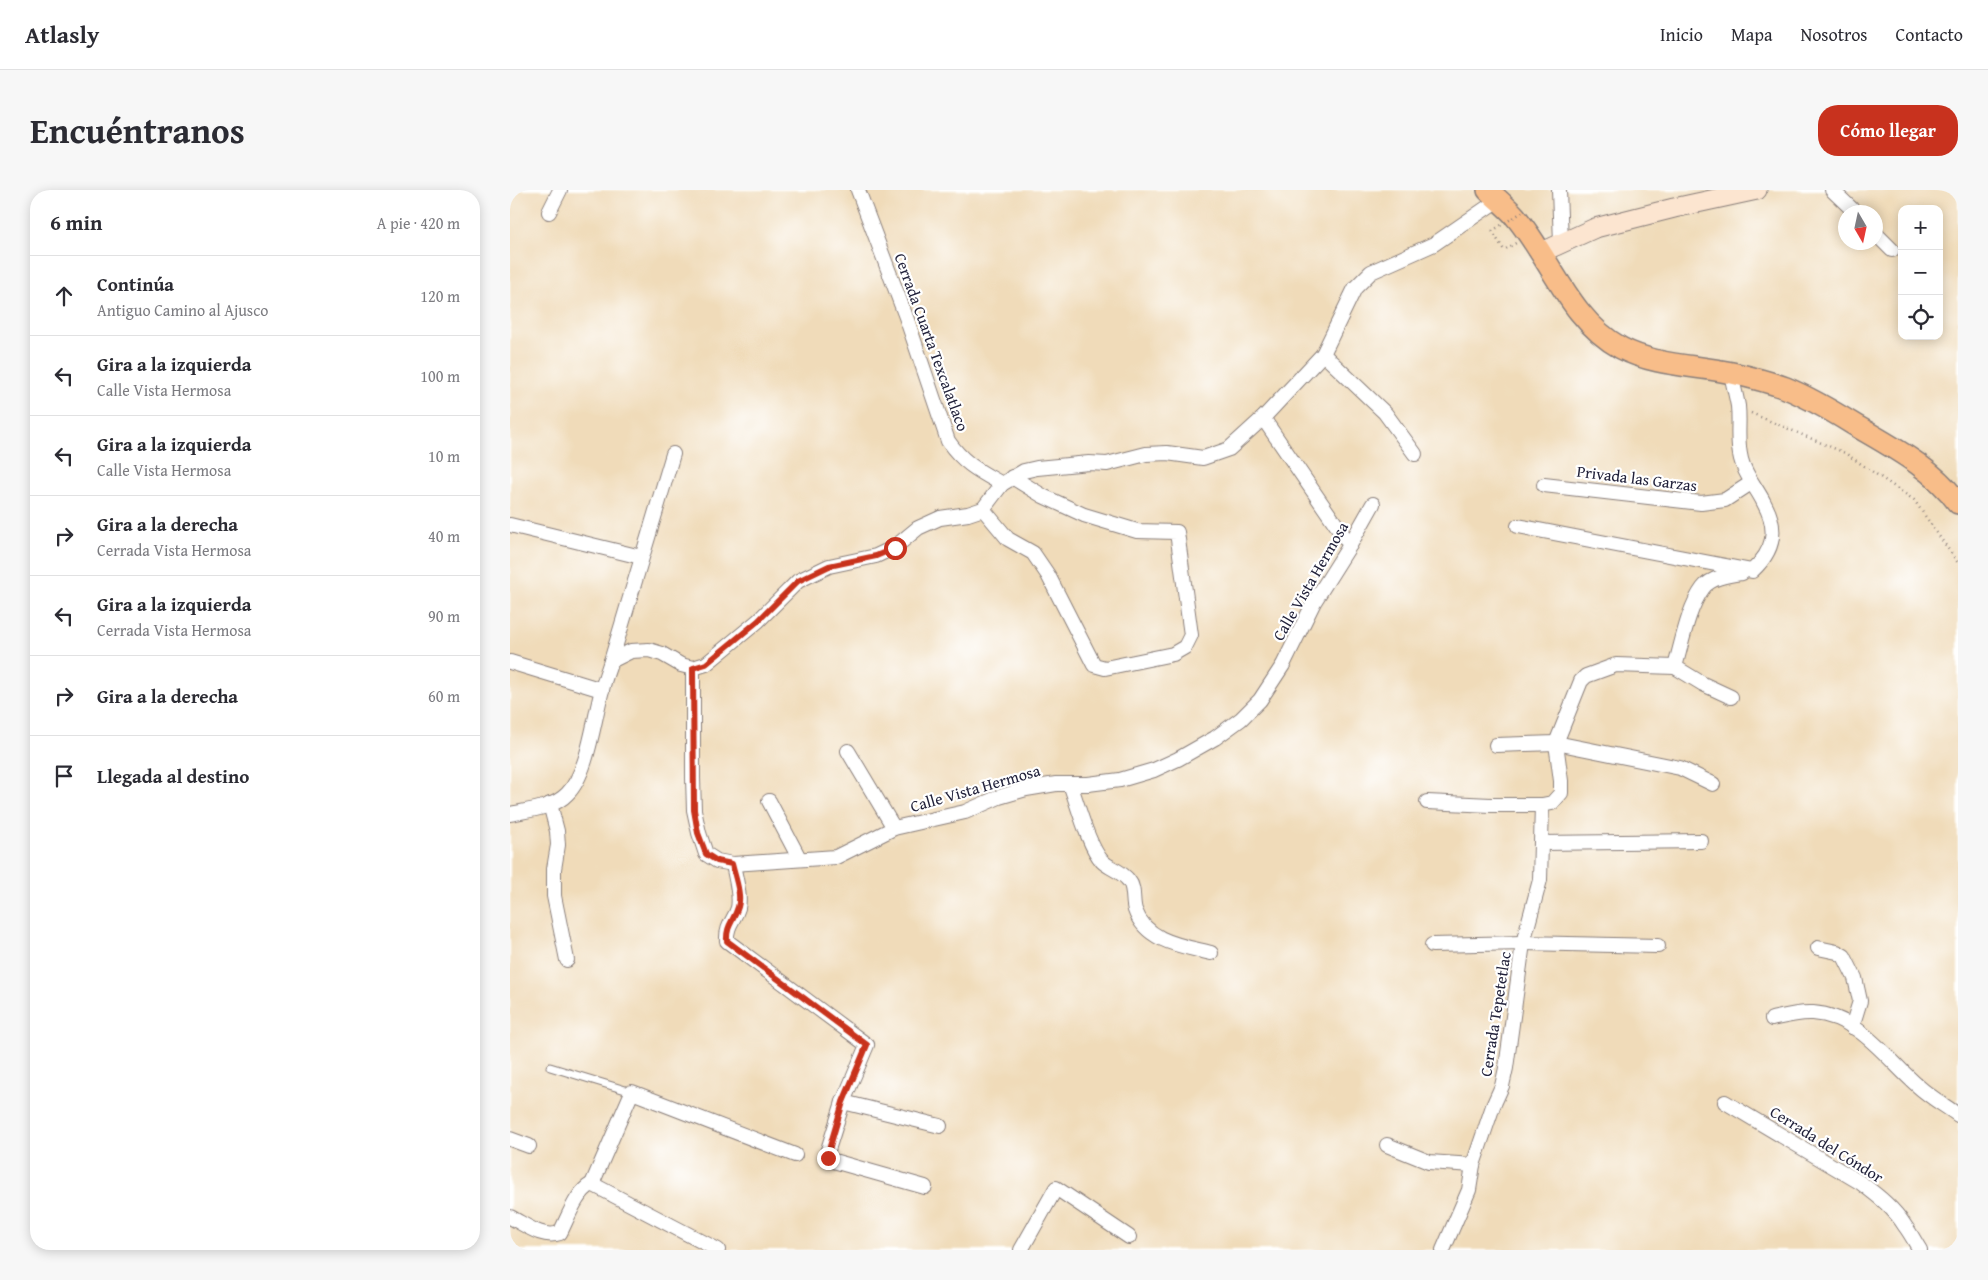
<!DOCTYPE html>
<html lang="es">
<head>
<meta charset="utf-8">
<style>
	:root { --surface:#fff; --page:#f7f7f7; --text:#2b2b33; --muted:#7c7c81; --line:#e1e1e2; --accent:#c8321e }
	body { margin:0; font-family:"Gentium Book Plus",serif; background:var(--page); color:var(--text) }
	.controls { position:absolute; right:15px; top:15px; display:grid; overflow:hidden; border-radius:10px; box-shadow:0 2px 12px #0003 }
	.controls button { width:45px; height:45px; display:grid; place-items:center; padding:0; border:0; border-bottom:1px solid var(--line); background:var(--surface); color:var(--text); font:25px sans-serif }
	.compass { position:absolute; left:1328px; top:15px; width:45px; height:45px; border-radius:50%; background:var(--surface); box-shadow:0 2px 12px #0003; rotate:171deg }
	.stop { position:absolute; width:15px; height:15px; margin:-11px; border:4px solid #c8321e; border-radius:50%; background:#fff }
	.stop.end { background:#c8321e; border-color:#fff; box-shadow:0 1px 5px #0008 }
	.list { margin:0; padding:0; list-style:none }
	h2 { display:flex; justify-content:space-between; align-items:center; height:65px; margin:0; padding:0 20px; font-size:21px }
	h2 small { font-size:16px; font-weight:400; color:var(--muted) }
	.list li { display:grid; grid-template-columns:32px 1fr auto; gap:15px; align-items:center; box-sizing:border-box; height:80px; padding:0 20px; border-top:1px solid var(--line) }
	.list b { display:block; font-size:19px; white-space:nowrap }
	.list p { margin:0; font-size:16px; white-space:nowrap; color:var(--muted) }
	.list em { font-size:16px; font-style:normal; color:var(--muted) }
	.icon { flex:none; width:28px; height:28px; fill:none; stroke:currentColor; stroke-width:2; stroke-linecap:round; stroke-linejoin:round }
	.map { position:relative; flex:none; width:1448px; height:1060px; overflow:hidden; border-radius:20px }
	header { display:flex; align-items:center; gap:30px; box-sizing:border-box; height:70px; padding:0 25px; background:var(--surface); border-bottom:1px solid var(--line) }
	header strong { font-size:24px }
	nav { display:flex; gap:28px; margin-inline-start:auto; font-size:18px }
	.intro { display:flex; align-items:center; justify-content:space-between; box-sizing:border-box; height:120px; padding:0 30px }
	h1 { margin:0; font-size:35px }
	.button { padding:12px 22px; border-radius:20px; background:var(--accent); color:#fff; font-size:18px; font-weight:700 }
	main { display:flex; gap:30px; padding:0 30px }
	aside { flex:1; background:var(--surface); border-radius:20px; box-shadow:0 2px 12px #0003 }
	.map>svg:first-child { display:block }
</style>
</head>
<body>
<header>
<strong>Atlasly</strong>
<nav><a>Inicio</a><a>Mapa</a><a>Nosotros</a><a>Contacto</a></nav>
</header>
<div class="intro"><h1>Encuéntranos</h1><a class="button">Cómo llegar</a></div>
<main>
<aside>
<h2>6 min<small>A pie · 420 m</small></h2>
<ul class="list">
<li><svg class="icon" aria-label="ahead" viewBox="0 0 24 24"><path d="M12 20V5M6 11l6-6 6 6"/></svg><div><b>Continúa</b><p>Antiguo Camino al Ajusco</p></div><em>120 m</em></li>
<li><svg class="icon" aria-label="left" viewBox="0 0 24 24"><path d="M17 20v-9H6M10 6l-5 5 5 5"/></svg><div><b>Gira a la izquierda</b><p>Calle Vista Hermosa</p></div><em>100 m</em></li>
<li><svg class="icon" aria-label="left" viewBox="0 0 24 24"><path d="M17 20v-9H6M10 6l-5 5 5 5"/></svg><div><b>Gira a la izquierda</b><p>Calle Vista Hermosa</p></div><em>10 m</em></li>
<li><svg class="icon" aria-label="right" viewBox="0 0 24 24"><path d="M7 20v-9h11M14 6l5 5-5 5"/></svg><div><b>Gira a la derecha</b><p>Cerrada Vista Hermosa</p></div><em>40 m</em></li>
<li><svg class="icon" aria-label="left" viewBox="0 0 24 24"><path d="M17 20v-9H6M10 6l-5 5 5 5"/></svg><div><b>Gira a la izquierda</b><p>Cerrada Vista Hermosa</p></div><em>90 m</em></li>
<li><svg class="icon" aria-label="right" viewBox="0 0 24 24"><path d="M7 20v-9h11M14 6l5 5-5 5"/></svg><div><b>Gira a la derecha</b></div><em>60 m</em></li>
<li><svg class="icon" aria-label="arrive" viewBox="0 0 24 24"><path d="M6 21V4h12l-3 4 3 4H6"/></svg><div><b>Llegada al destino</b></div></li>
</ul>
</aside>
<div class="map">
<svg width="1448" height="1060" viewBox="0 0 1448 1060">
	<rect width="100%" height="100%" fill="#fff"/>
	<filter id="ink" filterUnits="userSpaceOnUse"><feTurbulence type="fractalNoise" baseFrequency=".02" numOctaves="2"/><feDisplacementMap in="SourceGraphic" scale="10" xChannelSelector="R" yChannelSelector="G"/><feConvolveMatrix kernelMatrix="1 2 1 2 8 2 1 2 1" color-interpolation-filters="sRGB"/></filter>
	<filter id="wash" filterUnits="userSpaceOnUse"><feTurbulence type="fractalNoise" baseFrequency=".0096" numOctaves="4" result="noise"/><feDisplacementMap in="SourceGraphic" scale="20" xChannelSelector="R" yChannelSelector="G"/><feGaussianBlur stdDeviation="1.12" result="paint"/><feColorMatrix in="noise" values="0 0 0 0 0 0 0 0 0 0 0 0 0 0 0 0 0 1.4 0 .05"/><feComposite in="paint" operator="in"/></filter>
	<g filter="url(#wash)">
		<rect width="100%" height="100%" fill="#f0dbb9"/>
	</g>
	<g filter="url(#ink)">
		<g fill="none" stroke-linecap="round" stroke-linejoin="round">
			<defs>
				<path id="service" d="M40 877 122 902"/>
				<g id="minor">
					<path d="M348 0 396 127 438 251C453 273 469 281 492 294"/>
					<path d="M1049 0 1051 53"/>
					<path d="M1322 0 1345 22"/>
					<path d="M39 22 50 0"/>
					<path d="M1366 44 1382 60"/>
					<path d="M813 164 875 223 905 264"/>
					<path d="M753 228 840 355"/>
					<path d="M1034 295 1191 313 1215 310 1241 293"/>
					<path d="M473 319 498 349 523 363 538 385 584 475 595 478 663 464 675 457 681 445 667 342 627 341 574 325 533 306 502 287"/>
					<path d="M0 335 131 367"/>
					<path d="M1008 336 1242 381C1264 361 1269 340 1254 313 1247 298 1235 286 1231 269 1226 250 1230 235 1228 216 1226 205 1223 194 1221 183"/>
					<path d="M101 471 163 264"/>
					<path d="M0 472 92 500"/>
					<path d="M1165 477C1172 453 1178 418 1193 398 1201 387 1219 385 1232 383"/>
					<path d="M183 478V588L184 620 189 643 196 664 207 671 223 674 326 667 384 638 455 622 489 607 516 599 546 594H578L610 590 644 580 668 569 705 548 731 529 750 510 773 475 804 412 840 355 863 314"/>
					<path d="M986 555 1046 553 1170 578 1203 594"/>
					<path d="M338 561 384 638"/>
					<path d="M560 594C568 615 578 655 592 671 600 679 611 680 619 691 625 698 622 711 625 720 636 752 673 756 701 763"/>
					<path d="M259 611 289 668"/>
					<path d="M917 612 981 615H1032L1042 613 1051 603V591L1046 553 1071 491 1076 486 1106 475 1165 477 1193 494 1221 507"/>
					<path d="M40 614 47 641 48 655 44 679V706L57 770"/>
					<path d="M0 624C18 620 44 618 57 604 78 584 84 528 92 500 94 490 98 480 101 471L121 461 139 460 152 464 171 475 183 478 196 474 248 431 288 391 319 376 366 366 385 357 408 338 430 328 458 324 473 319 492 294 514 281 527 278 579 273 597 274 636 264 657 263 693 268 719 259 753 228 813 164 845 98 861 82 924 54 988 10"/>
					<path d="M1031 653 1191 651"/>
					<path d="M223 674C225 687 231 705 228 718 224 731 216 735 217 751L357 855 333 912 317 963 320 970 415 997"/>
					<path d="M922 755 1013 753 1148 756"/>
					<path d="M1308 758 1327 762 1334 766 1345 788 1350 811 1342 837"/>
					<path d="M1262 829C1275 826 1290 822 1303 823 1349 826 1376 868 1408 896 1420 907 1434 915 1448 925"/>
					<path d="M333 912 430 936"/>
					<path d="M1215 912 1351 993C1368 1006 1384 1018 1395 1036 1401 1044 1405 1052 1410 1060"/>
					<path d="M0 949 19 956"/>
					<path d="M877 955 919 972 963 975"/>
					<path d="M82 994 122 902 285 965"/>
					<path d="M0 1027C16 1035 32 1049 50 1043 58 1028 66 1002 82 994L208 1060"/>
					<path d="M511 1060 546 998 619 1047"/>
					<path d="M933 1060 959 1000 963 975 983 916 992 896 996 878 1013 753 1030 690 1032 615"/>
				</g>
				<path id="secondary" d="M1030 63 1085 38 1164 18 1247 0"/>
				<path id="primary" d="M978 0C987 9 997 17 1005 26 1041 69 1060 130 1111 158 1145 176 1185 175 1222 183 1240 187 1259 192 1276 198 1300 208 1322 221 1343 234 1380 256 1422 277 1448 313"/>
			</defs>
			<!-- service casing -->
			<use href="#service" stroke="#897e7a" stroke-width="9"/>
			<!-- minor casing -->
			<use href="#minor" stroke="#897e7a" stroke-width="16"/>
			<!-- secondary casing -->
			<use href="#secondary" stroke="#897e7a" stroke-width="21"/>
			<!-- primary casing -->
			<use href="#primary" stroke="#897e7a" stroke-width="24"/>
			<!-- path -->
			<g stroke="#897e7a" stroke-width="2.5" stroke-dasharray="1 4" stroke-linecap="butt">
				<path d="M982 41 994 60 1006 53"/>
				<path d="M1241 223 1335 263 1404 310 1448 373"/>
			</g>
			<!-- service -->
			<use href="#service" stroke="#fff" stroke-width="7"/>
			<!-- minor -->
			<use href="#minor" stroke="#fff" stroke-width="14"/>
			<!-- secondary -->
			<use href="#secondary" stroke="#fce5d0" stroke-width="19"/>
			<!-- primary -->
			<use href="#primary" stroke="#f8bd89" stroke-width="21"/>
			<!-- path-bridge -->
			<path stroke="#897e7a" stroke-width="2.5" stroke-dasharray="1 4" stroke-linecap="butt" d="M982 41 1014 21"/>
		</g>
	</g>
	<g fill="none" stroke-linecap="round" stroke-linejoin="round" filter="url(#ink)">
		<!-- route -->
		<path stroke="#c8321e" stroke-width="6" d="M318 968V963L333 912 357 855 217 751C216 735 224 731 228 717 232 705 225 687 222 674L207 671 196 664 188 643 184 620 183 478 196 474 248 431 288 391 319 376 366 366 385 358"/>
	</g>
	<g text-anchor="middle" stroke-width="4.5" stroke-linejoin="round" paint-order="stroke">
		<!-- street labels -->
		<g font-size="16" fill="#22223b" stroke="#fff">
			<text transform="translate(422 152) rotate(70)" y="6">Cerrada Cuarta Texcalatlaco</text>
			<text transform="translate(1127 288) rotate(7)" y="6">Privada las Garzas</text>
			<text transform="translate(800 391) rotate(-60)" y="6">Calle Vista Hermosa</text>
			<text transform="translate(465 598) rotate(-16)" y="6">Calle Vista Hermosa</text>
			<text transform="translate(985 824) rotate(-81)" y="6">Cerrada Tepetetlac</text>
			<text transform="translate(1317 954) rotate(32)" y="6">Cerrada del Cóndor</text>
		</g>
	</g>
</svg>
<div class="controls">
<button>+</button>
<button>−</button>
<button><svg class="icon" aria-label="locate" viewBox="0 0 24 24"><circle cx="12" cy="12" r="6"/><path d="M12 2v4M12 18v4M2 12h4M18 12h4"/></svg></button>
</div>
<svg class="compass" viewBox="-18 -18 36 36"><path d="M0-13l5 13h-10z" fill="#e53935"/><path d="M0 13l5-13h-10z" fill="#7c7c81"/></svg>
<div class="stop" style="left:385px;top:358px"></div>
<div class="stop end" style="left:318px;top:968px"></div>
</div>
</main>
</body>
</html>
